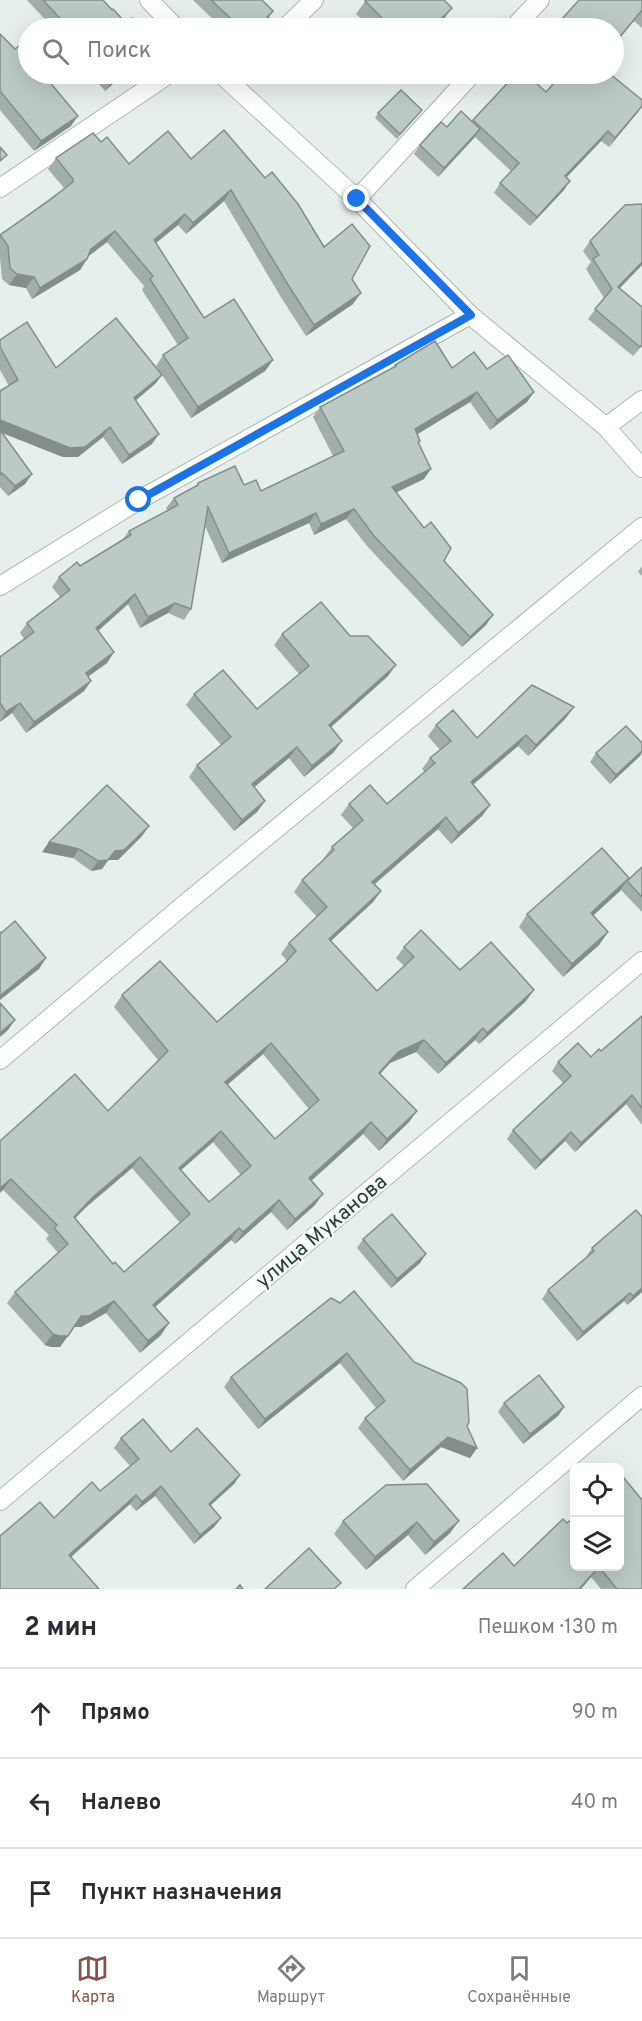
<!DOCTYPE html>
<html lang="ru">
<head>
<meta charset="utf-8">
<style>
	:root { --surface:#fff; --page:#f7f7f7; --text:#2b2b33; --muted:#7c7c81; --line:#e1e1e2; --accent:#855347 }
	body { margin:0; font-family:Overpass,sans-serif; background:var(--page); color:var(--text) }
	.controls { position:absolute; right:18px; bottom:18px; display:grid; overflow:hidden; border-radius:9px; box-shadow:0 6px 24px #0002 }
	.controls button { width:54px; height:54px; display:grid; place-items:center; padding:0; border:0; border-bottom:2px solid var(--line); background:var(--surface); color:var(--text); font:30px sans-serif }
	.stop { position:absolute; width:18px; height:18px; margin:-14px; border:4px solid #1a73e8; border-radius:50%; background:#fff }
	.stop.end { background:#1a73e8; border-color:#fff; box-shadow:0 2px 6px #0008 }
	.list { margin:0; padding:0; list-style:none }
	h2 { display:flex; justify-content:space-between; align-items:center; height:78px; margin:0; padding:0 24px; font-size:26px }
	h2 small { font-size:20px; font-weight:400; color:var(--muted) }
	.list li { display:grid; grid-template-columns:39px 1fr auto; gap:18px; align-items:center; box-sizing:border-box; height:90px; padding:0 24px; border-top:2px solid var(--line) }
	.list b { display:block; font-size:22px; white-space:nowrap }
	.list em { font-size:20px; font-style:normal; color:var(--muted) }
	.icon { flex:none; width:33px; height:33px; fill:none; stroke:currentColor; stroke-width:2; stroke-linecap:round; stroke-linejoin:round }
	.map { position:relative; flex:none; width:642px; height:1589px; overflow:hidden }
	.search { position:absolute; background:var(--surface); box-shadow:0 6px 24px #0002; left:18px; right:18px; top:18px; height:66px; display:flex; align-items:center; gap:15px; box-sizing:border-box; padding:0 21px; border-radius:33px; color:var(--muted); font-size:22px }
	.sheet { height:348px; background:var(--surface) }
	nav { display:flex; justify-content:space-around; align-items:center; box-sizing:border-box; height:84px; border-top:2px solid var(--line); background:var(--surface); font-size:16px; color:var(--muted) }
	nav a { display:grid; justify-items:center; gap:3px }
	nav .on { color:var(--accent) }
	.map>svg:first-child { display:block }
</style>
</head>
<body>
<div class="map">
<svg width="642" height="1589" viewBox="0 0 642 1589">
	<rect width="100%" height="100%" fill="#e6efeb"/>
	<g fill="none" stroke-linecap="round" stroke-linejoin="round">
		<defs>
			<g id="minor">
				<path d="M149 0 176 28"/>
				<path d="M285 28 314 0"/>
				<path d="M513 28 540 0"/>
				<path d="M221 74 357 199 470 315 606 427 642 468"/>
				<path d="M0 188 169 74"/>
				<path d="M357 199 472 74"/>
				<path d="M606 427 642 400"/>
				<path d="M0 586 139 500 470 315"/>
				<path d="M0 1060 185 904 642 527"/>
				<path d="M0 1501 642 961"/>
				<path d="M415 1589 642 1396"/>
			</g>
		</defs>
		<!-- minor casing -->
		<use href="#minor" stroke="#a8b8b2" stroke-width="20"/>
		<!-- minor -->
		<use href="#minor" stroke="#fff" stroke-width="18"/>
	</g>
	<!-- wall -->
	<g fill="#a1aea9" fill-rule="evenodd">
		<path d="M27 0H103L124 21 142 28H53Z"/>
		<path d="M193 0H262L266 22 260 28H222Z"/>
		<path d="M366 0 443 20 435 28H371L356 14Z"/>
		<path d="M642 0V28L634 21 614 28H556L562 19Z"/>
		<path d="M0 34 71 126 34 151 0 110Z"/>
		<path d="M90 74H124L105 91Z"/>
		<path d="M516 74 546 92 638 112 609 147 601 141 567 177 564 190 530 226 494 193 500 183 511 171 475 137 438 177 414 154 420 145 447 127 472 121Z"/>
		<path d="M422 110 397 139 375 118 378 113Z"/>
		<path d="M101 142 129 164 191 159 324 247 352 279 353 304 306 336 282 299 224 201 186 234 178 225 156 243 204 318 273 360 265 371 191 418 162 375 155 384 136 400 152 444 122 464 103 437 78 457H63L2 433 32 474 25 484 8 496 0 487V391L9 386 0 370V340L56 368 159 370 156 366 163 355 178 345 142 290 144 286 107 242 89 256 87 259 80 270 32 299 26 288 9 285 2 279 0 258V235L64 188 48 169 56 158Z"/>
		<path d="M590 241 642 265 620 288 642 307V346L633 356 588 319 604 298 586 269 591 262 583 251Z"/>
		<path d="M395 365 487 369 534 392 527 402 490 430 470 402 417 434 420 441 419 443 424 479 396 492 486 625 462 647 367 546 346 519 314 535 309 523 222 563 205 526 191 609 184 620 168 613 140 628 128 604 98 631 114 652 107 663 88 676 91 681 84 691 26 733 12 713 0 722V657L25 640 20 633 27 623 60 597 52 587 59 577 80 566 123 539 129 531 168 511 166 508 174 498 196 486 198 483 244 485 261 491 333 456 313 417 320 407 393 368Z"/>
		<path d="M642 566V576L638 572Z"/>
		<path d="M282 634 350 636 388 676 331 727 334 752 304 777 289 758 254 787 265 801 257 812 234 831 189 777 197 765 221 745 186 705 194 694 257 709 299 674 274 645Z"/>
		<path d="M566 718 528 756 518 746 473 785 490 805 482 816 451 844 438 829 375 884 381 891 373 902 331 941 377 991 404 966 396 958 404 947 460 970 526 1001 479 1044 475 1040 438 1074 416 1052 390 1063 380 1074 417 1111 409 1122 379 1151 363 1134 311 1181 315 1205 287 1230 271 1212 235 1244 231 1240 155 1307 161 1335 140 1353 106 1313 81 1327H73L60 1347H51L45 1345 7 1303 15 1292 58 1253 46 1239 49 1235 3 1190 0 1141 108 1111 158 1060 114 1007 122 995 217 1022 287 961 281 954 289 943 317 917 294 892 302 880 324 859V858L332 847 353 828 341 815 349 804H387L425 772 422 769 430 758 440 750 428 736 436 725 477 738ZM263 1054 309 1109 275 1139 227 1085ZM213 1142 241 1175 209 1202 181 1170ZM132 1168 180 1223 124 1272 113 1264 75 1218 85 1208Z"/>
		<path d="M642 743V752L640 756 610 784 590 762 596 753Z"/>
		<path d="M149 826 142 836 118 860H109L102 869 91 871 73 858 42 852Z"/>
		<path d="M642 867V912L621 890 627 881Z"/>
		<path d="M629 878 620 891 593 915 608 932 599 945 563 977 519 927 527 914Z"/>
		<path d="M642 1016V1125L626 1104 575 1152 565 1141 535 1170 507 1139 513 1130 563 1083 552 1071 558 1062 591 1057 601 1051Z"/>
		<path d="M363 1239 420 1263 391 1288 357 1248Z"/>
		<path d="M592 1248 642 1292 627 1305 624 1301 577 1341 542 1299 548 1290 587 1258 586 1257Z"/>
		<path d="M331 1298 467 1426 477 1448 470 1458 441 1447 403 1481 358 1428 365 1418 376 1408 340 1363 258 1429 224 1387 231 1377Z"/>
		<path d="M504 1403 564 1407 558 1416 523 1444 498 1412Z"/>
		<path d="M121 1438 171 1452 240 1475 234 1484 210 1506 221 1518 214 1527 194 1544 155 1496 136 1511 130 1504 71 1557 0 1589 54 1518 100 1491 130 1466 114 1448Z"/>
		<path d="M386 1485 450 1533 425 1555 408 1535 366 1570 334 1534 343 1521Z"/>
		<path d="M567 1523 620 1566 642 1589H601L591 1577 581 1589H463L514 1566Z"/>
	</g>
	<!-- shaded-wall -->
	<g fill="#838d89">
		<path d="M452 8 443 20 435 28H432Z"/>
		<path d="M273 11 266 22 260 28H257Z"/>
		<path d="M641 11 634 21 614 45V44Z"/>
		<path d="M120 74H124L105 91 112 81Z"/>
		<path d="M642 107 638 112 609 147 615 138Z"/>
		<path d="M78 116 71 126 34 151 41 141Z"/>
		<path d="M480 129 474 138 438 177 444 168Z"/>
		<path d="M608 131 601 141 559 185 565 176Z"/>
		<path d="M570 181 564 190 530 226 537 217Z"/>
		<path d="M231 190 224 201 186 234 193 223Z"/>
		<path d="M185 214 178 225 146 251 154 240Z"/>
		<path d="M115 231 107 242 83 260 91 249Z"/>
		<path d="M87 259 80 270 32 299 40 288Z"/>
		<path d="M642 262V265L611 297 618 287Z"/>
		<path d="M17 274 34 277 26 288 9 285Z"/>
		<path d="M361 293 353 304 306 336 314 325Z"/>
		<path d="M273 360 265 371 191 418 198 407Z"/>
		<path d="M162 375 155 384 128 407 134 398Z"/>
		<path d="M477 392 470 402 408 440 415 429Z"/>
		<path d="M534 392 527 402 490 430 497 420Z"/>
		<path d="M0 420 110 427 103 437 78 457H63L0 432Z"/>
		<path d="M159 434 152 444 122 464 129 455Z"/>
		<path d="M431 469 424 479 385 498 392 487Z"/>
		<path d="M32 474 25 484 8 496 15 486Z"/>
		<path d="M354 509 346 519 314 535 321 524Z"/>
		<path d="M316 513 309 523 222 563 229 553Z"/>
		<path d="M135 594 128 604 89 639 96 628Z"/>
		<path d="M175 603 168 613 140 628 148 617Z"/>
		<path d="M493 615 486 625 462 647 470 637Z"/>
		<path d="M114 652 107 663 78 684 86 673Z"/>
		<path d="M396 665 388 676 321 736 329 725Z"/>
		<path d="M91 681 84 691 26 733 34 722Z"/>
		<path d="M20 703 12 713 0 722 6 712Z"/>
		<path d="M574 707 566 718 528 756 536 745Z"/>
		<path d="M526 735 518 746 463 793 471 782Z"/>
		<path d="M342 741 334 752 304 777 312 766Z"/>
		<path d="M297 747 289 758 244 796 252 784Z"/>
		<path d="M642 751V752L640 756 610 784 616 775Z"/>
		<path d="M265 801 257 812 234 831 242 820Z"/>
		<path d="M490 805 482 816 451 844 458 833Z"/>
		<path d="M446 817 438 829 364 893 372 882Z"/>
		<path d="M149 826 142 836 118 860H108L115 851Z"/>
		<path d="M49 842 79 849 73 858 42 852Z"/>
		<path d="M108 860 102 869 91 871 98 861Z"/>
		<path d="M629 878 620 891 582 926 591 913Z"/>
		<path d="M381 891 373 902 321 950 329 939Z"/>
		<path d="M608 932 599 945 563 977 572 964Z"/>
		<path d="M46 958 39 969 0 1000V996Z"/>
		<path d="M534 990 526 1001 479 1044 487 1033Z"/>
		<path d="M15 1020 8 1030 0 1037V1033Z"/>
		<path d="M483 1028 475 1040 438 1074 446 1063Z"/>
		<path d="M424 1040 416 1052 390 1063 371 1084 379 1073 398 1052Z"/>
		<path d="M271 1043 263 1054 217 1094 225 1082Z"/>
		<path d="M632 1095 626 1104 575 1152 581 1143Z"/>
		<path d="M417 1111 409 1122 379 1151 387 1139Z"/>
		<path d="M371 1122 363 1134 301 1190 309 1178Z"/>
		<path d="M221 1131 213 1142 171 1179 179 1168Z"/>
		<path d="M571 1132 565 1141 535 1170 541 1161Z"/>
		<path d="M140 1157 132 1168 85 1208 66 1228 74 1217 93 1197Z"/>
		<path d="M11 1179 3 1190 0 1193V1188Z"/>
		<path d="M323 1194 315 1205 287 1230 295 1219Z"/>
		<path d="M279 1200 271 1212 235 1244 243 1232Z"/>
		<path d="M239 1228 231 1240 145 1316 153 1305Z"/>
		<path d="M426 1254 420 1263 391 1288 397 1279Z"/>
		<path d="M642 1288V1292L627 1305 633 1296Z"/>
		<path d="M630 1293 624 1301 577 1341 583 1332Z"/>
		<path d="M114 1301 106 1313 81 1327H73L81 1316Z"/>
		<path d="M169 1323 161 1335 140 1353 148 1341Z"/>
		<path d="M53 1334 68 1336 60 1347H51L45 1345Z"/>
		<path d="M347 1353 340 1363 258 1429 265 1419Z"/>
		<path d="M564 1407 558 1416 523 1444 530 1434Z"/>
		<path d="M448 1437 477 1448 470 1458 441 1447 403 1481 410 1470Z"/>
		<path d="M240 1475 234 1484 202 1513 209 1504Z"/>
		<path d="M161 1486 155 1496 136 1511 142 1502Z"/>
		<path d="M136 1495 130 1504 62 1565 69 1555Z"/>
		<path d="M221 1518 214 1527 194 1544 200 1535Z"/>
		<path d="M459 1521 450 1533 425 1555 434 1542Z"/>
		<path d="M417 1522 408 1535 366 1570 375 1557Z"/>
		<path d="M599 1567 591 1577 581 1589H579Z"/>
	</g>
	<!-- building -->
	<g fill="#bbcac4" stroke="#838d89" stroke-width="1.5" fill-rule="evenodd">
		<path d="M43 0H103L112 10 113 9 124 21 132 18 142 28H69Z"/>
		<path d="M211 0H262L273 11 257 28H241Z"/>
		<path d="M366 0H444L452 8 432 28H388L390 26 365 1Z"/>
		<path d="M579 0H642V12L641 11 614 44V28H573L562 19Z"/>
		<path d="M0 34 15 49 20 45 28 55V74H43L78 116 41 141 0 91Z"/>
		<path d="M106 74H120L112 81Z"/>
		<path d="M516 74H526L546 92 562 74H610L642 100V106L615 138 608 131 565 176 570 181 537 217 500 183 519 163 473 120Z"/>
		<path d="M401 90 422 110 400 134 378 113Z"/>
		<path d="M461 111 480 129 444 168 420 145 441 122 447 127Z"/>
		<path d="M224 130 265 178 272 172 298 204 324 247 352 224 370 246 352 279 361 293 314 325 290 288 231 190 193 223 185 214 154 240 204 318 234 299 273 360 198 407 163 355 188 338 150 279 153 276 115 231 91 249 87 259 40 288 34 277 17 274 10 268 8 246 0 235 50 200 73 182V179L56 158 93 133 101 142 107 137 129 164 168 131 191 159Z"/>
		<path d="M0 147 7 155 0 161Z"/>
		<path d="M642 204V262L618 287 642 307V345L640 347 595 309 612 289 593 259 599 255 590 241 625 205Z"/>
		<path d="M116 318 162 375 134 398 159 434 129 455 110 427 85 447 70 448 0 420V391L18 380 0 347V340L27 322 56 368Z"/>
		<path d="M435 341 452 368 474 352 487 369 508 355 534 392 497 420 477 392 415 429 420 441 418 442 431 469 392 487 424 528 431 522 451 548 444 561 493 615 470 637 374 536 354 509 321 524 316 513 229 553 208 507 191 609 175 603 148 617 135 594 96 628 114 652 86 673 91 681 34 722 20 703 6 712 0 703V657L34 632 27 623 70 590 59 577 77 562 80 566 131 535 129 531 178 505 174 498 198 485V483L235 466 244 485 256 480 261 491 344 451 320 407 396 366 395 365Z"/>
		<path d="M0 430 32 474 15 486 2 473 0 475Z"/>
		<path d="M321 602 350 636H368L396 665 329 725 342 741 312 766 297 747 252 784 265 801 242 820 197 765 231 737 194 694 223 670 257 709 309 666 282 634Z"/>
		<path d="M532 685 574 707 536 745 526 735 471 782 490 805 458 833 446 817 372 882 381 891 329 939 377 991 414 957 404 947 421 930 460 970 491 942 534 990 487 1033 483 1028 446 1063 424 1040 398 1052 379 1073 417 1111 387 1139 371 1122 309 1178 323 1194 295 1219 279 1200 243 1232 239 1228 153 1305 169 1323 148 1341 114 1301 89 1316H81L68 1336H59L53 1334 15 1292 68 1244 54 1228 57 1225 11 1179 0 1188V1141L75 1074 108 1111 168 1051 122 995 160 961 217 1022 285 963 296 951 289 943 327 907 302 880 334 850 332 847 363 820 349 804 370 785 387 804 435 763 430 758 451 741 436 725 453 710 477 738ZM271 1043 319 1100 275 1139 225 1082ZM221 1131 251 1166 209 1202 179 1168ZM140 1157 190 1214 124 1272 115 1262 113 1264 74 1217 93 1197Z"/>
		<path d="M626 726 642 743V751L616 775 596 753Z"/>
		<path d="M107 785 149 826 124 850 115 851 108 860 98 861 79 849 49 842Z"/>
		<path d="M602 848 629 878 591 913 608 932 572 964 527 914Z"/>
		<path d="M642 867V897L627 881Z"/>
		<path d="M15 921 46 958 0 996V932L1 933Z"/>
		<path d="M0 1003 15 1020 0 1033Z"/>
		<path d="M642 1016V1108L632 1095 581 1143 571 1132 541 1161 513 1130 571 1076 558 1062 578 1043 591 1057 599 1049 601 1051Z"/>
		<path d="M636 1210 642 1217V1288L633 1296 630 1293 583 1332 548 1290 594 1251 592 1248Z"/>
		<path d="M392 1214 426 1254 397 1279 363 1239Z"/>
		<path d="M354 1291 414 1362 461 1383 467 1389 469 1422 467 1426 477 1448 448 1437 410 1470 365 1418 385 1401 347 1353 265 1419 231 1377 331 1298 340 1303Z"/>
		<path d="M539 1375 564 1407 530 1434 504 1403Z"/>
		<path d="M143 1419 171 1452 197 1428 240 1475 209 1504 221 1518 200 1535 161 1486 142 1502 136 1495 69 1555 99 1589H0V1536L40 1502 54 1518 92 1482 100 1491 139 1459 121 1438Z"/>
		<path d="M623 1477 642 1500V1589H617L599 1567 579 1589H463L503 1553 514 1566 563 1519 567 1523 574 1517V1566H620V1480Z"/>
		<path d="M427 1484 459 1521 434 1542 417 1522 375 1557 343 1521 386 1485Z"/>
		<path d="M309 1548 341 1583 334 1589H265Z"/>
		<path d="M240 1585 243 1589H236Z"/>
	</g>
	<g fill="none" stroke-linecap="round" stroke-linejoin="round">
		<!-- route -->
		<path stroke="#1a73e8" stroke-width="8" d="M139 500 471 315 357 199"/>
	</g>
	<g text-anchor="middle" stroke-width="4.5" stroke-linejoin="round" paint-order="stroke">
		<!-- street labels -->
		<g font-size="21" fill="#24423a" stroke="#f7fbf9">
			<text transform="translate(321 1231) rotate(-40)" y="7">улица Муканова</text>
		</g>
	</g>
</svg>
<div class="controls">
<button><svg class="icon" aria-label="locate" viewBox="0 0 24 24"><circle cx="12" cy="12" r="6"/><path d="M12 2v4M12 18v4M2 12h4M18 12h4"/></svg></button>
<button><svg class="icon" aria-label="layers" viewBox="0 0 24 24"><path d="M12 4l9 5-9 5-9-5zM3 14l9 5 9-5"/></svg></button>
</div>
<div class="stop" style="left:139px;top:500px"></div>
<div class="stop end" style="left:357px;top:199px"></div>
<div class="search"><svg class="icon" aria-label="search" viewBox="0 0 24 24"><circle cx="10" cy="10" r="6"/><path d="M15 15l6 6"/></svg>Поиск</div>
</div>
<section class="sheet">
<h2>2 мин<small>Пешком · 130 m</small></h2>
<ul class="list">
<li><svg class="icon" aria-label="ahead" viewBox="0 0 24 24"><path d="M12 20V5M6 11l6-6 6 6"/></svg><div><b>Прямо</b></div><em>90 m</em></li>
<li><svg class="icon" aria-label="left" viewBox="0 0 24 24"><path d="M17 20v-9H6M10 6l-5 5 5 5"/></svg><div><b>Налево</b></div><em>40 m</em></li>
<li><svg class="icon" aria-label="arrive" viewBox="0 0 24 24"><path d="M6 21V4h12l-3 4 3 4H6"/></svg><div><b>Пункт назначения</b></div></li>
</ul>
</section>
<nav>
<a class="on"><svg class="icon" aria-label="map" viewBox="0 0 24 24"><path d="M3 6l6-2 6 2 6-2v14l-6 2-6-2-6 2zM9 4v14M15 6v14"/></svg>Карта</a>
<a><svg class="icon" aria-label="directions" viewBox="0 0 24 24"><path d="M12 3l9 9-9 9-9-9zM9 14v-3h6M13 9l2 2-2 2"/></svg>Маршрут</a>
<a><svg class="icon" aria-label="saved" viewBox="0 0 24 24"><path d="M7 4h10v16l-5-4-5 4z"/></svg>Сохранённые</a>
</nav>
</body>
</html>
